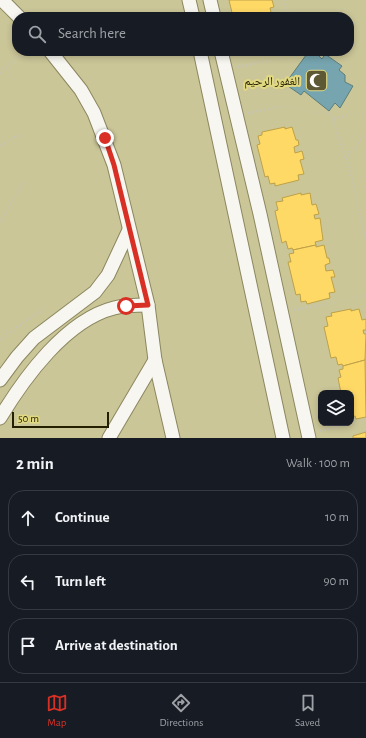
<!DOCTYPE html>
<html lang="en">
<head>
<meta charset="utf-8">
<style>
	:root { --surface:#171b24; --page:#242831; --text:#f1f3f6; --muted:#9ea1a6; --line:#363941; --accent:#d93025 }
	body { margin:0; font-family:"Alegreya Sans","Noto Naskh Arabic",sans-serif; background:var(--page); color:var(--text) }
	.controls { position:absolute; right:12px; bottom:12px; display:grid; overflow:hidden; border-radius:8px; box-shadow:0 2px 6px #0003 }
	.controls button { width:36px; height:36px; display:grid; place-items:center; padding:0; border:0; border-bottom:1px solid var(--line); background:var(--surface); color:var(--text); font:20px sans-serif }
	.scale { position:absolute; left:12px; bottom:10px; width:97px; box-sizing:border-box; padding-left:4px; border:2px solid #241f00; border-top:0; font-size:11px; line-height:14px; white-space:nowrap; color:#241f00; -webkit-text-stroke:3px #e1d882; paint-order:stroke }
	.stop { position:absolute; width:12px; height:12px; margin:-9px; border:3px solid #d93025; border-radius:50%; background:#fff }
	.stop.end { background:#d93025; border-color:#fff; box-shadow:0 1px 4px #0008 }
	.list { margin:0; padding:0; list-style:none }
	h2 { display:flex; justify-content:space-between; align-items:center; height:52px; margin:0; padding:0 16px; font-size:17px }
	h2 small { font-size:13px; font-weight:400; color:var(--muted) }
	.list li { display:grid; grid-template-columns:26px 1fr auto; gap:12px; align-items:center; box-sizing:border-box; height:56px; margin:0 8px 8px; padding:0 8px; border:1px solid var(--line); border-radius:16px }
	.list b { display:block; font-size:15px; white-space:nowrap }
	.list em { font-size:13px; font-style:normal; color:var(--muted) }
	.icon { flex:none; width:22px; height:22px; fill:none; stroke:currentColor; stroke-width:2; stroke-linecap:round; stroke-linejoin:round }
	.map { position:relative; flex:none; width:366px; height:438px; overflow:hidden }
	.search { position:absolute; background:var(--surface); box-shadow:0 2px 6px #0003; left:12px; right:12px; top:12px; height:44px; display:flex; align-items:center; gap:10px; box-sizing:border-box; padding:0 14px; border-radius:16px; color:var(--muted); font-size:15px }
	.sheet { height:244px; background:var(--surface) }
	nav { display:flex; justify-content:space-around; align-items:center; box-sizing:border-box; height:56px; border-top:1px solid var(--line); background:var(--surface); font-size:11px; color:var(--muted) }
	nav a { display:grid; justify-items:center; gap:2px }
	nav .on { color:var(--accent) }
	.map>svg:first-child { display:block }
</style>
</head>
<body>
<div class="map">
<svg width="366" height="438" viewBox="0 0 366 438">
	<rect width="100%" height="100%" fill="#cbc698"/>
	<!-- homes -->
	<g fill="#ffd966" stroke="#bda147">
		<path d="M229 0H272L274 7 270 8 272 17H233Z"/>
		<path d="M285 127V129L292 127 296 140H298L299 145 294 147 295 153 302 151 304 159 300 160 304 174 298 175 299 180 275 186V183L270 184 268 176 265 177 257 145 260 144 258 136 262 135V132Z"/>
		<path d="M301 193V195L310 193 312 205 316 204 319 214 314 215 315 219 320 218 323 240 315 242 316 245 293 250 292 248 288 249 286 241 282 243 275 211 278 210 276 202 283 201 282 198Z"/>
		<path d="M316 245V247L324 245 327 258H329L330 263 325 265 326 271 333 270 335 277H331L335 292 329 293 330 298 307 304 306 301 301 302 300 294 296 295 288 262H291L289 254 294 253 293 250Z"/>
		<path d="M351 309V311L359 309 362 320 366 319V330H363L364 334H366L365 360 343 366 342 364 338 365 336 357 331 358 324 327 328 326 326 317 332 316 331 313Z"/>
		<path d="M365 360 366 417 356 419 355 416 351 417V393H341L338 378 341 377 339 370 343 369V366Z"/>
		<path d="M366 432V438H353V436Z"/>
	</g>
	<!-- public -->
	<path fill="#76a5af" stroke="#5d7d7a" d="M309 51H314L322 59 325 54 342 66 339 70 345 75V82L353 86 340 108 335 103 329 111 304 91 301 95 285 84Z"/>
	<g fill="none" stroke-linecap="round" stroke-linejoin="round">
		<defs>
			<g id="street">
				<path d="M2 0 19 17"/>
				<path d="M189 0 193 17"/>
				<path d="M210 0 214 17"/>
				<path d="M50 51 81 90 94 113 114 165 148 305 155 360 173 438"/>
				<path d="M200 51 283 438"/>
				<path d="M221 51 260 214 309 438"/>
				<path d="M0 380 17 357 34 338 95 292 108 275 129 230"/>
				<path d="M0 418C24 378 66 320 114 308 125 305 136 305 148 305"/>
				<path d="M109 438 155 360"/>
			</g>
		</defs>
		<!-- street casing -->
		<use href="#street" stroke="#8b875f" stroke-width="15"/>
		<!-- path -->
		<g stroke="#c6c4b7" stroke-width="2.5" stroke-dasharray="1 3" stroke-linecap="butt">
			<path d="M284 0 289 17"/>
			<path d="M238 67 279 58 290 51"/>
			<path d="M0 73 21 54"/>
			<path d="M248 113 281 106 331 114 350 170 366 242"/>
			<path d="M334 119 349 114 366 115"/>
			<path d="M0 145 20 135"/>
			<path d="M346 159 366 133"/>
			<path d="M0 222 23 182"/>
			<path d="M294 310 366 296"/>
			<path d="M0 339 45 308"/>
			<path d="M320 431 366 420"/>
		</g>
		<!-- street -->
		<use href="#street" stroke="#f7f6f0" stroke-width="13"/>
	</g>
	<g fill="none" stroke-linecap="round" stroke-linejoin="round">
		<!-- route -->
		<path stroke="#d93025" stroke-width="5" d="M105 138 114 165 148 305 126 306"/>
	</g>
	<!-- icons -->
	<defs>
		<symbol id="mosque-square" viewBox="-11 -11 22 22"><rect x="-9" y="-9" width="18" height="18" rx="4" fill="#5e5935" stroke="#e1d882"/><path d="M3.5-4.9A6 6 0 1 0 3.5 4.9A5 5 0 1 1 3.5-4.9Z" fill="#fff"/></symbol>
	</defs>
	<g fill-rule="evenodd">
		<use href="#mosque-square" x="304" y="68" width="25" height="25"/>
	</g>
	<g text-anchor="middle" stroke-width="4" stroke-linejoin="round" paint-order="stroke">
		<!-- poi labels -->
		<g font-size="12" fill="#241f00" stroke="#e1d882" text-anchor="end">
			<text x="300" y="85">الغفور الرحيم</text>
		</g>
	</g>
</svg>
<div class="controls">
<button><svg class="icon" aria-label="layers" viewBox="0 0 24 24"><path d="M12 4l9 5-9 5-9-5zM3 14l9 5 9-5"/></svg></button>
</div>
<div class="scale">50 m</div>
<div class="stop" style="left:126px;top:306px"></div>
<div class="stop end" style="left:105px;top:138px"></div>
<div class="search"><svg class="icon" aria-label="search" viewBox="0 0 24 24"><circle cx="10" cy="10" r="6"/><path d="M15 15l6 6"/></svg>Search here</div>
</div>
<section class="sheet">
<h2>2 min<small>Walk · 100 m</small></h2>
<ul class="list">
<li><svg class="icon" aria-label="ahead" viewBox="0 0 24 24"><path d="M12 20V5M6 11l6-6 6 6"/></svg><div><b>Continue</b></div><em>10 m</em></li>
<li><svg class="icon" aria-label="left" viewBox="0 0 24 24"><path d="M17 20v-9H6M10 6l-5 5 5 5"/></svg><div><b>Turn left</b></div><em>90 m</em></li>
<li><svg class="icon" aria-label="arrive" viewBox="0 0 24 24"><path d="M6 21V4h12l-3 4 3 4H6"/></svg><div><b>Arrive at destination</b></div></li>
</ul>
</section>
<nav>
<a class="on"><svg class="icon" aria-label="map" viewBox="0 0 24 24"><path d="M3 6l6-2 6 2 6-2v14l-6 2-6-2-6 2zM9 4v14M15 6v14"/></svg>Map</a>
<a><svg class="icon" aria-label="directions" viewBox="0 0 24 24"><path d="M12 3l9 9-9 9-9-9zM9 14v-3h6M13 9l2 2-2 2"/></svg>Directions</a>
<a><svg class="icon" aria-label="saved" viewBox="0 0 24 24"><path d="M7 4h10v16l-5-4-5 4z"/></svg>Saved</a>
</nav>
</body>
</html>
